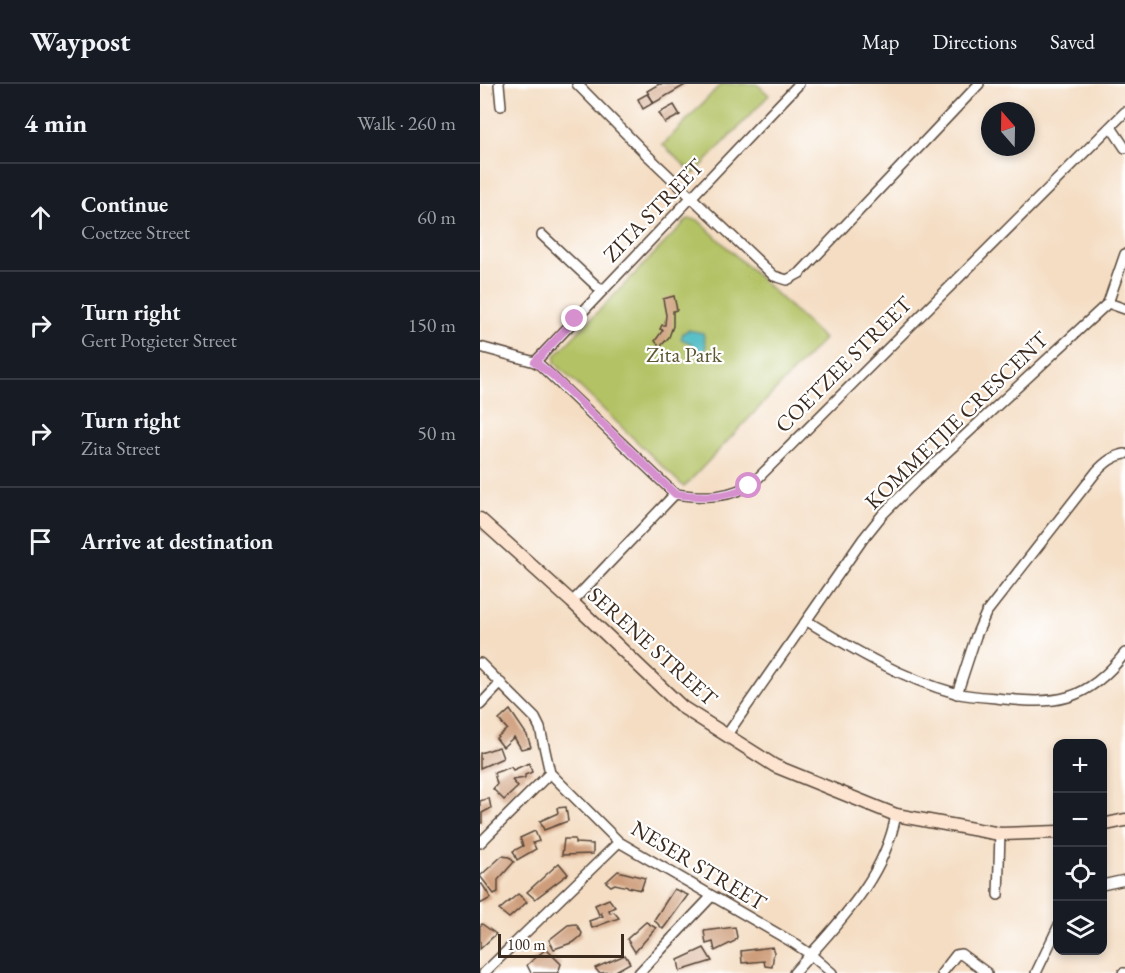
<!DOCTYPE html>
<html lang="en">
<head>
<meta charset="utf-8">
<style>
	:root { --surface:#171b24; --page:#20242c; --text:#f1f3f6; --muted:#9ea1a6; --line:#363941 }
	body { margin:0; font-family:"EB Garamond",serif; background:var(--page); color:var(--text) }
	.controls { position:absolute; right:18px; bottom:18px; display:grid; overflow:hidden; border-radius:12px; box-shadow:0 3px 9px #0003 }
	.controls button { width:54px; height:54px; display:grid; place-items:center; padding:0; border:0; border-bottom:2px solid var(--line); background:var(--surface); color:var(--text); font:30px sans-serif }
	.compass { position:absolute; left:501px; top:18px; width:54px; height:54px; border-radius:50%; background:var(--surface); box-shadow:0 3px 9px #0003; rotate:340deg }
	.scale { position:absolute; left:18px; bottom:15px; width:126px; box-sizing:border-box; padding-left:6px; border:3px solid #3b2a1e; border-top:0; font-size:16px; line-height:21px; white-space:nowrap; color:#3b2a1e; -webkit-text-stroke:4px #fff; paint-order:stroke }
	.stop { position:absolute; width:18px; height:18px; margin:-14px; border:4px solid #d690ce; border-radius:50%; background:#fff }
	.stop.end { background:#d690ce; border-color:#fff; box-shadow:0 2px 6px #0008 }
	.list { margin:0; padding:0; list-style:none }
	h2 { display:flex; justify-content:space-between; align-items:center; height:78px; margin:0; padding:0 24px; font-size:26px }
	h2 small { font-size:20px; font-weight:400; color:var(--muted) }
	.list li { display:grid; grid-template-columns:39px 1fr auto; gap:18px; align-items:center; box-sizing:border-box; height:108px; padding:0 24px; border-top:2px solid var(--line) }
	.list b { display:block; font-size:22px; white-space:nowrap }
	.list p { margin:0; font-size:20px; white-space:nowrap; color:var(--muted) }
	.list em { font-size:20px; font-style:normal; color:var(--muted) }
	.icon { flex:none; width:33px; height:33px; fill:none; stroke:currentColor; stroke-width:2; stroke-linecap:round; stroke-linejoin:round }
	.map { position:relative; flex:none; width:645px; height:889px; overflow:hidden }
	header { display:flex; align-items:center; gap:36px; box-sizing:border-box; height:84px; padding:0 30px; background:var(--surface); border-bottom:2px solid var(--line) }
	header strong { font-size:28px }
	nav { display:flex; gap:33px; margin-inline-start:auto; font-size:21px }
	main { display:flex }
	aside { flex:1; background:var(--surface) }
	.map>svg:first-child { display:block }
</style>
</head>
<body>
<header>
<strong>Waypost</strong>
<nav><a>Map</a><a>Directions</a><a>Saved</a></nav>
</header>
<main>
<aside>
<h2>4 min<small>Walk · 260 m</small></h2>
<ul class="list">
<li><svg class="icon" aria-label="ahead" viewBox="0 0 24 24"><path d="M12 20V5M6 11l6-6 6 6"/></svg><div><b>Continue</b><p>Coetzee Street</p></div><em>60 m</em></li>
<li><svg class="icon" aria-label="right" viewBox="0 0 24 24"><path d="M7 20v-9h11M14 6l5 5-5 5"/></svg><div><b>Turn right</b><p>Gert Potgieter Street</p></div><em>150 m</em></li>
<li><svg class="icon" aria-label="right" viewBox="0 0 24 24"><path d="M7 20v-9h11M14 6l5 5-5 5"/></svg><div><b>Turn right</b><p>Zita Street</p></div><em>50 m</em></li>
<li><svg class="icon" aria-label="arrive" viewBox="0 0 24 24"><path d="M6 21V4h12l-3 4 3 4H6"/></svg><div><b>Arrive at destination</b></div></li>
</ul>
</aside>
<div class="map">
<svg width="645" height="889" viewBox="0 0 645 889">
	<rect width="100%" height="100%" fill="#fff"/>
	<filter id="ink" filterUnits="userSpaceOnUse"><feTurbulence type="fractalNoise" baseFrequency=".0167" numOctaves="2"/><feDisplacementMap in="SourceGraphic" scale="12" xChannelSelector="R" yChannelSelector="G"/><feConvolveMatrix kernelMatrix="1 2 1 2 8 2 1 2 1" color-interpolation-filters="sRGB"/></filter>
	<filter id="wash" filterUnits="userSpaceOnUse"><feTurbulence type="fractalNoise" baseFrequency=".008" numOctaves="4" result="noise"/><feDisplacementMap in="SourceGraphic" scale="24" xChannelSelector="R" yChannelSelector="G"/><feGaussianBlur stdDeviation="1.35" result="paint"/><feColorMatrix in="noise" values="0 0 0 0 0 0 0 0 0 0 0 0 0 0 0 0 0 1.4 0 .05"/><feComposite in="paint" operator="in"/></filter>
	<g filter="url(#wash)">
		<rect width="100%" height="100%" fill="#f4ddc3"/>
		<!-- green -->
		<g fill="#b3c265" stroke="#777642" stroke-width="1.5">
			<path d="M241 0H277L289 11 214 90 183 61Z"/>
			<path d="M208 135 218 136 344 255 204 403 75 279V272Z"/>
		</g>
		<!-- water -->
		<path fill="#4ab9c2" stroke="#427270" stroke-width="1.5" d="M208 246 223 249 226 262 223 270 217 268 211 259 201 255 203 249Z"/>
		<g id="blocks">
			<!-- building -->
			<g fill="#ce9e7c">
				<path d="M179 0H207L174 19 167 7Z"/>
				<path d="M167 10 173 19 163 25 158 15Z"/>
				<path d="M194 21 200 31 185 39 179 29Z"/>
				<path d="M194 212 197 226 193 227V242L189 253 180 263 175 257 183 246 180 245 182 241H185L186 231 183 215Z"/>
				<path d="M30 626 47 651 51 663 41 665 34 653 23 663 16 654 27 645 19 636Z"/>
				<path d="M19 663 23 674 0 684V669Z"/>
				<path d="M49 679 52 688 45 691V694L32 696 38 703 24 716 13 705 17 700 14 689 31 683 33 686Z"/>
				<path d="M9 714 11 724 2 729V739H0V717Z"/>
				<path d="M86 723 88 737 64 746 60 737 78 729 77 724Z"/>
				<path d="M55 747 59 757 53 759 56 765 37 776 33 767 43 762 40 754Z"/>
				<path d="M84 755H95V759L113 760V770L82 771Z"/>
				<path d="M22 772 29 773 34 778 18 796V808L14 810 0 792Z"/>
				<path d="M79 779 88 790 55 815 47 808Z"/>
				<path d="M138 787 165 794 161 806 135 800 131 802 126 798Z"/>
				<path d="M0 800H2L11 814 0 820Z"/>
				<path d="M194 805 208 811 183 845 174 836Z"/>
				<path d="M38 810 47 818 29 834 19 826Z"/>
				<path d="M129 815 135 823 129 826 130 829 134 828 139 834 112 844 109 837 123 832 121 829 119 831 115 821Z"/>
				<path d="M166 838 176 844 155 868 147 855Z"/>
				<path d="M2 840 16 850 0 865V842Z"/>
				<path d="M96 840 102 849 101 852 94 858 74 865 69 856 88 841Z"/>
				<path d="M255 843 257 853 255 857 235 867 233 858 226 860 224 847Z"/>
				<path d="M292 863 294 868 292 883 285 882 284 877 262 879 261 867Z"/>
				<path d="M224 864 232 877 200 887 198 876Z"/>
				<path d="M66 865 81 880 78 889H51L47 881Z"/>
				<path d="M145 871 150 879 134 888 119 889 115 884Z"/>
			</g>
		</g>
	</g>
	<g filter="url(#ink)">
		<use href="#blocks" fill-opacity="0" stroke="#574537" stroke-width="1.5"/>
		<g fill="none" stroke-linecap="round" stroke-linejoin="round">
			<defs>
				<g id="street">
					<path d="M19 0 21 22"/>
					<path d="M97 0 167 71 294 192 307 196 320 189 499 0"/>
					<path d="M631 43 645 64"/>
					<path d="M62 151 122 207"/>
					<path d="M628 219 645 225"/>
					<path d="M0 263 55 278 60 281 195 410"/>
					<path d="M55 278 319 0"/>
					<path d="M195 410C223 414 253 415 276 396L645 28"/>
					<path d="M92 518 195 410"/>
					<path d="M327 537C374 566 421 594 475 609 488 612 503 613 516 614 576 621 606 619 645 569"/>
					<path d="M0 579 55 634 60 644 70 689 139 758 312 858 330 870 352 889"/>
					<path d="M477 610 496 552 506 529 617 387C626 378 633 372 645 370"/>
					<path d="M0 621 21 599"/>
					<path d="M246 652 383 455 403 430 437 396 628 219 645 170"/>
					<path d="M0 759 70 689"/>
					<path d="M622 801 645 796"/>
					<path d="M518 811 520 750"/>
					<path d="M4 889 139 758"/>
					<path d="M159 889 231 813"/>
					<path d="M314 889C356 841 404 796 416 731"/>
					<path d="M462 889 476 871 481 870 507 889"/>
					<path d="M556 889 578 843"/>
					<path d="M643 889H645"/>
				</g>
				<g id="secondary">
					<path d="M0 435 92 518 202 623 295 682 416 731 520 750 578 748"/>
					<path d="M622 741 645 736"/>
				</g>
			</defs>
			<!-- street casing -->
			<use href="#street" stroke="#574537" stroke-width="12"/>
			<!-- secondary casing -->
			<use href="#secondary" stroke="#574537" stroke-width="15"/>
			<!-- street -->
			<use href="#street" stroke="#fff" stroke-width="9"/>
			<!-- secondary -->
			<use href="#secondary" stroke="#fde4d0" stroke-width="12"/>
		</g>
	</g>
	<g fill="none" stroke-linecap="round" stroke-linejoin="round" filter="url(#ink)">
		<!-- route -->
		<path stroke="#d690ce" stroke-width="8" d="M95 235 55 278 72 291 195 410C219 413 247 415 269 402"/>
	</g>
	<g text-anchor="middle" stroke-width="4.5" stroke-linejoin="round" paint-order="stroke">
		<!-- street labels -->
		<g font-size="22" fill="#3b2a1e" stroke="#fff">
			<text transform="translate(173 126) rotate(-46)" y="8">ZITA STREET</text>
			<text transform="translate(363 280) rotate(-45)" y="8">COETZEE STREET</text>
			<text transform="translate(476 336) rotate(-44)" y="8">KOMMETJIE CRESCENT</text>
			<text transform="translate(173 562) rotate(42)" y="8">SERENE STREET</text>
			<text transform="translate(219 781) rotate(31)" y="8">NESER STREET</text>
		</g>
		<!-- park labels -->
		<g font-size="22" fill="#5f5833" stroke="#fff">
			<text x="204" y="278">Zita Park</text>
		</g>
	</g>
</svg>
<div class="controls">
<button>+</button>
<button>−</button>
<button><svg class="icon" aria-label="locate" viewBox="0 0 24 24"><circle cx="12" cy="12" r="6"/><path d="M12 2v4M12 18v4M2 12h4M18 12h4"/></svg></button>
<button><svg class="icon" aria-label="layers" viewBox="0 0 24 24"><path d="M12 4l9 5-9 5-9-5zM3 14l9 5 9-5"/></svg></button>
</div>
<svg class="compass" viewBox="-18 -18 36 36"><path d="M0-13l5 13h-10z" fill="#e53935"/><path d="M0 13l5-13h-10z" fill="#9ea1a6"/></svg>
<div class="scale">100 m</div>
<div class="stop" style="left:269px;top:402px"></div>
<div class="stop end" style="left:95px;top:235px"></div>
</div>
</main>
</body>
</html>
